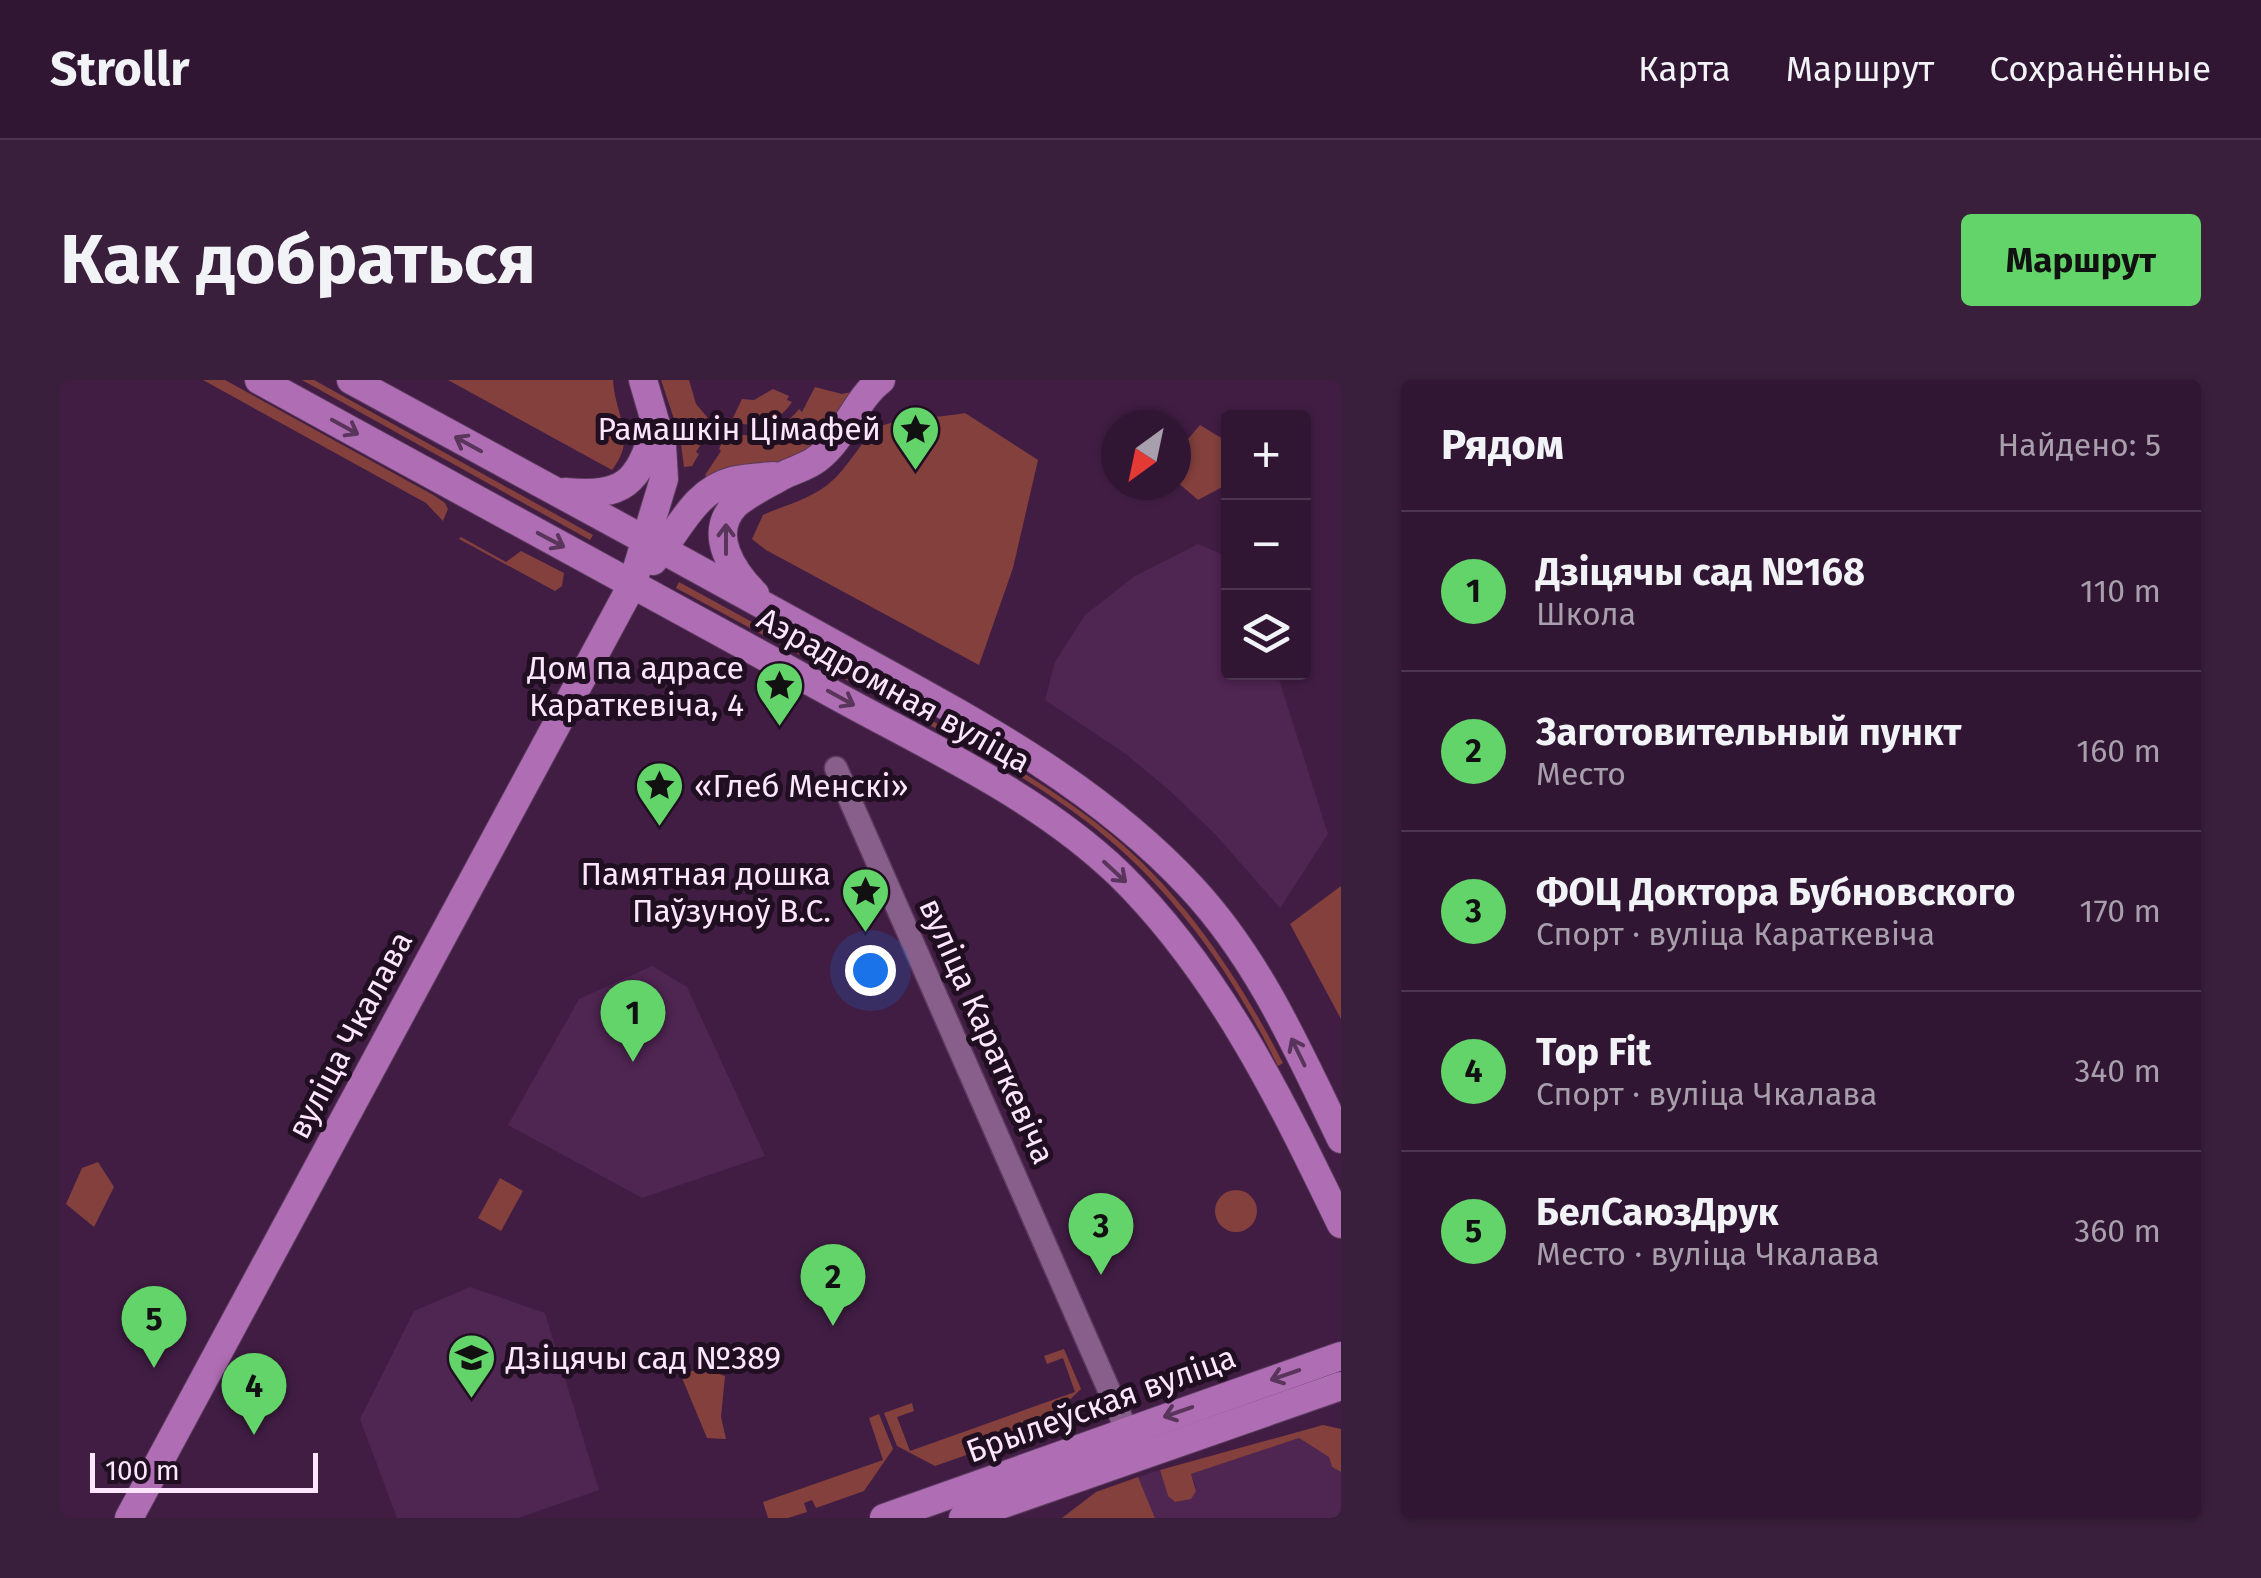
<!DOCTYPE html>
<html lang="ru">
<head>
<meta charset="utf-8">
<style>
	:root { --surface:#311633; --page:#391f3b; --text:#f1f3f6; --muted:#a89fac; --line:#4c354e; --accent:#62d469 }
	body { margin:0; font-family:"Fira Sans",sans-serif; background:var(--page); color:var(--text) }
	.controls { position:absolute; right:30px; top:30px; display:grid; overflow:hidden; border-radius:10px; box-shadow:0 2px 8px #0004 }
	.controls button { width:90px; height:90px; display:grid; place-items:center; padding:0; border:0; border-bottom:2px solid var(--line); background:var(--surface); color:var(--text); font:50px sans-serif }
	.compass { position:absolute; left:1041px; top:30px; width:90px; height:90px; border-radius:50%; background:var(--surface); box-shadow:0 2px 8px #0004; rotate:213deg }
	.scale { position:absolute; left:30px; bottom:25px; width:228px; box-sizing:border-box; padding-left:10px; border:5px solid #fce5fd; border-top:0; font-size:28px; line-height:35px; white-space:nowrap; color:#fce5fd; -webkit-text-stroke:8px #1f0f20; paint-order:stroke }
	.you { position:absolute; left:810px; top:590px; width:35px; height:35px; margin:-25px; border:8px solid #fff; border-radius:50%; background:#1a73e8; box-shadow:0 0 0 15px #1a73e833 }
	.badge { display:grid; place-items:center; width:65px; height:65px; border-radius:50%; background:var(--accent); color:#111; font-size:32px; font-weight:700 }
	.pin { position:absolute; translate:-50% -82px; filter:drop-shadow(0 2px 5px #0008) }
	.pin::after { content:''; position:absolute; top:52px; width:35px; height:30px; background:inherit; clip-path:polygon(0 0,100% 0,50% 100%) }
	.list { margin:0; padding:0; list-style:none }
	h2 { display:flex; justify-content:space-between; align-items:center; height:130px; margin:0; padding:0 40px; font-size:42px }
	h2 small { font-size:32px; font-weight:400; color:var(--muted) }
	.list li { display:grid; grid-template-columns:65px 1fr auto; gap:30px; align-items:center; box-sizing:border-box; height:160px; padding:0 40px; border-top:2px solid var(--line) }
	.list b { display:block; font-size:38px; white-space:nowrap }
	.list p { margin:0; font-size:32px; white-space:nowrap; color:var(--muted) }
	.list em { font-size:32px; font-style:normal; color:var(--muted) }
	.icon { flex:none; width:55px; height:55px; fill:none; stroke:currentColor; stroke-width:2; stroke-linecap:round; stroke-linejoin:round }
	.map { position:relative; flex:none; width:1281px; height:1138px; overflow:hidden; border-radius:10px }
	header { display:flex; align-items:center; gap:60px; box-sizing:border-box; height:140px; padding:0 50px; background:var(--surface); border-bottom:2px solid var(--line) }
	header strong { font-size:48px }
	nav { display:flex; gap:55px; margin-inline-start:auto; font-size:35px }
	.intro { display:flex; align-items:center; justify-content:space-between; box-sizing:border-box; height:240px; padding:0 60px }
	h1 { margin:0; font-size:70px }
	.button { padding:25px 45px; border-radius:10px; background:var(--accent); color:#111; font-size:35px; font-weight:700 }
	main { display:flex; gap:60px; padding:0 60px }
	aside { flex:1; background:var(--surface); border-radius:10px; box-shadow:0 2px 8px #0004 }
	.map>svg:first-child { display:block }
</style>
</head>
<body>
<header>
<strong>Strollr</strong>
<nav><a>Карта</a><a>Маршрут</a><a>Сохранённые</a></nav>
</header>
<div class="intro"><h1>Как добраться</h1><a class="button">Маршрут</a></div>
<main>
<div class="map">
<svg width="1281" height="1138" viewBox="0 0 1281 1138">
	<rect width="100%" height="100%" fill="#411d44"/>
	<!-- built -->
	<g fill="#4f2552">
		<path d="M1138 164 1168 177V292L1217 293 1268 454 1220 528 1155 454 1110 411 1067 375 985 320 995 282 1025 235 1075 196Z"/>
		<path d="M592 586 627 607 705 776 582 818 448 745 519 619Z"/>
		<path d="M410 907 485 933 539 1110 458 1138H337L300 1039 354 931Z"/>
		<path d="M1239 1058 1270 1077 1272 1087 1281 1092V1138H1095L1078 1097 1100 1090 1108 1116 1115 1122 1130 1119 1136 1107 1131 1094Z"/>
	</g>
	<!-- green -->
	<g fill="#83403d">
		<path d="M143 0H165L375 116 385 123 388 129 383 141 366 123Z"/>
		<path d="M242 0H254L533 155 530 160Z"/>
		<path d="M388 0H553C555 37 578 57 552 90Z"/>
		<path d="M601 0H629L636 24 654 45 646 62 643 61 636 72 639 74 632 86 624 87 620 57Z"/>
		<path d="M755 7 782 14 796 11 768 57 742 79 651 100 645 95 661 71 659 69 667 51C693 62 722 51 739 29L742 32Z"/>
		<path d="M713 9 729 16 727 20 732 22C718 44 694 48 671 42L682 19 694 20Z"/>
		<path d="M905 33 978 80 953 188 919 285 706 170 692 159 703 135C727 124 753 119 773 100 789 86 804 56 820 47 832 39 886 37 905 33Z"/>
		<path d="M1140 45 1168 62V104L1138 120 1116 101V73Z"/>
		<path d="M401 157 446 182 461 171 504 193 502 206 495 211 399 159Z"/>
		<path d="M619 202C694 243 769 284 845 326 920 367 997 408 1062 464 1131 525 1181 602 1223 683L1218 686C1178 605 1129 532 1062 471 998 413 919 372 844 331 768 290 692 249 616 208Z"/>
		<path d="M1281 506V639L1230 544Z"/>
		<path d="M38 782 54 807 34 847 6 824 22 788Z"/>
		<path d="M440 798 463 811 441 851 418 838Z"/>
		<circle cx="1176" cy="831" r="21"/>
		<path d="M1004 969 1021 1009 978 1050 875 1086 837 1066 824 1033 852 1023 854 1031 837 1037 850 1071 1015 1012 1003 978 987 984 984 976Z"/>
		<path d="M645 989 665 996 661 1037 666 1059 647 1058 620 993Z"/>
		<path d="M819 1034 833 1069 804 1111 756 1128 752 1120 744 1123 747 1132 728 1138H708L703 1122 823 1080 809 1038Z"/>
		<path d="M1263 1045 1281 1049V1092L1272 1087 1269 1077 1239 1058 1131 1094 1136 1111 1131 1119 1115 1122 1108 1116 1100 1090Z"/>
		<path d="M1078 1097 1095 1138H1002L1036 1112Z"/>
	</g>
	<g fill="none" stroke-linecap="round" stroke-linejoin="round">
		<defs>
			<path id="minor" d="M776 388 1074 1067"/>
			<g id="major">
				<path d="M199 0C387 104 577 205 764 309 864 365 976 414 1059 494 1159 592 1221 720 1281 844"/>
				<path d="M291 0C449 86 606 171 763 258 892 330 1029 397 1131 507 1199 580 1238 670 1281 759"/>
				<path d="M505 112C564 117 578 104 595 48"/>
				<path d="M593 181C618 153 633 111 672 101 686 98 700 97 713 96"/>
				<path d="M695 214C673 192 647 154 675 125 687 114 708 104 722 96 733 90 747 87 757 79 785 58 794 21 821 0"/>
				<path d="M69 1138 572 205 604 99 602 65 583 0"/>
				<path d="M824 1138 1281 976"/>
				<path d="M903 1138 1281 1006"/>
			</g>
		</defs>
		<!-- minor casing -->
		<use href="#minor" stroke="#5a3a5d" stroke-width="25"/>
		<!-- major casing -->
		<use href="#major" stroke="#5a3a5d" stroke-width="30"/>
		<!-- minor -->
		<use href="#minor" stroke="#875f8a" stroke-width="22"/>
		<!-- major -->
		<use href="#major" stroke="#af6db3" stroke-width="28"/>
	</g>
	<!-- one-way arrows -->
	<defs><path id="oneway-shaft" d="M-6 0H5M1.5-3L5.5 0L1.5 3" fill="none" stroke-width="1.6" stroke-linecap="round" stroke-linejoin="round" transform="scale(2.5)"/></defs>
	<g stroke="#59355b">
		<use href="#oneway-shaft" transform="translate(285 47) rotate(29)"/>
		<use href="#oneway-shaft" transform="translate(408 64) rotate(-151)"/>
		<use href="#oneway-shaft" transform="translate(666 159) rotate(-90)"/>
		<use href="#oneway-shaft" transform="translate(491 160) rotate(28)"/>
		<use href="#oneway-shaft" transform="translate(781 318) rotate(29)"/>
		<use href="#oneway-shaft" transform="translate(1055 492) rotate(43)"/>
		<use href="#oneway-shaft" transform="translate(1238 672) rotate(-116)"/>
		<use href="#oneway-shaft" transform="translate(1225 995) rotate(161)"/>
		<use href="#oneway-shaft" transform="translate(1118 1032) rotate(161)"/>
	</g>
	<!-- icons -->
	<defs>
		<symbol id="sight-pin" viewBox="-11 -11 22 30"><path d="M0 17L-7.5 6A9.5 9.5 0 1 1 7.5 6Z" fill="#62d469" stroke="#1f0f20"/><path d="M0-6L1.8-2.2L6-1.7L2.9 1.2L3.7 5.4L0 3.3L-3.7 5.4L-2.9 1.2L-6-1.7L-1.8-2.2Z" fill="#111"/></symbol>
		<symbol id="school-pin" viewBox="-11 -11 22 30"><path d="M0 17L-7.5 6A9.5 9.5 0 1 1 7.5 6Z" fill="#62d469" stroke="#1f0f20"/><path d="M0-5L7-2L0 1L-7-2ZM-4 1L0 2.5L4 1V4Q0 6-4 4Z" fill="#111"/></symbol>
	</defs>
	<g fill-rule="evenodd">
		<use href="#sight-pin" x="828" y="22" width="55" height="75"/>
		<use href="#sight-pin" x="692" y="278" width="55" height="75"/>
		<use href="#sight-pin" x="572" y="378" width="55" height="75"/>
		<use href="#sight-pin" x="778" y="484" width="55" height="75"/>
		<use href="#school-pin" x="384" y="950" width="55" height="75"/>
	</g>
	<g text-anchor="middle" stroke-width="10" stroke-linejoin="round" paint-order="stroke">
		<!-- poi labels -->
		<g font-size="32" fill="#fce5fd" stroke="#1f0f20" text-anchor="end">
			<text x="821" y="60">Рамашкін Цімафей</text>
			<text x="684" y="299">Дом па адрасе<tspan x="684" dy="37">Караткевіча, 4</tspan></text>
			<text x="634" y="417" text-anchor="start">«Глеб Менскі»</text>
			<text x="771" y="505">Памятная дошка<tspan x="771" dy="37">Паўзуноў В.С.</tspan></text>
			<text x="446" y="989" text-anchor="start">Дзіцячы сад №389</text>
		</g>
		<!-- street labels -->
		<g font-size="32" fill="#fce5fd" stroke="#1f0f20">
			<text transform="translate(834 310) rotate(29)" y="11">Аэрадромная вуліца</text>
			<text transform="translate(927 651) rotate(66)" y="11">вуліца Караткевіча</text>
			<text transform="translate(290 655) rotate(-62)" y="11">вуліца Чкалава</text>
			<text transform="translate(1041 1024) rotate(-20)" y="11">Брылеўская вуліца</text>
		</g>
	</g>
</svg>
<div class="controls">
<button>+</button>
<button>−</button>
<button><svg class="icon" aria-label="layers" viewBox="0 0 24 24"><path d="M12 4l9 5-9 5-9-5zM3 14l9 5 9-5"/></svg></button>
</div>
<svg class="compass" viewBox="-18 -18 36 36"><path d="M0-13l5 13h-10z" fill="#e53935"/><path d="M0 13l5-13h-10z" fill="#a89fac"/></svg>
<div class="scale">100 m</div>
<div class="you"></div>
<div class="pin badge" style="left:573px;top:682px">1</div>
<div class="pin badge" style="left:773px;top:946px">2</div>
<div class="pin badge" style="left:1041px;top:895px">3</div>
<div class="pin badge" style="left:194px;top:1055px">4</div>
<div class="pin badge" style="left:94px;top:988px">5</div>
</div>
<aside>
<h2>Рядом<small>Найдено: 5</small></h2>
<ul class="list">
<li><span class="badge">1</span><div><b>Дзіцячы сад №168</b><p>Школа</p></div><em>110 m</em></li>
<li><span class="badge">2</span><div><b>Заготовительный пункт</b><p>Место</p></div><em>160 m</em></li>
<li><span class="badge">3</span><div><b>ФОЦ Доктора Бубновского</b><p>Спорт · вуліца Караткевіча</p></div><em>170 m</em></li>
<li><span class="badge">4</span><div><b>Top Fit</b><p>Спорт · вуліца Чкалава</p></div><em>340 m</em></li>
<li><span class="badge">5</span><div><b>БелСаюзДрук</b><p>Место · вуліца Чкалава</p></div><em>360 m</em></li>
</ul>
</aside>
</main>
</body>
</html>
